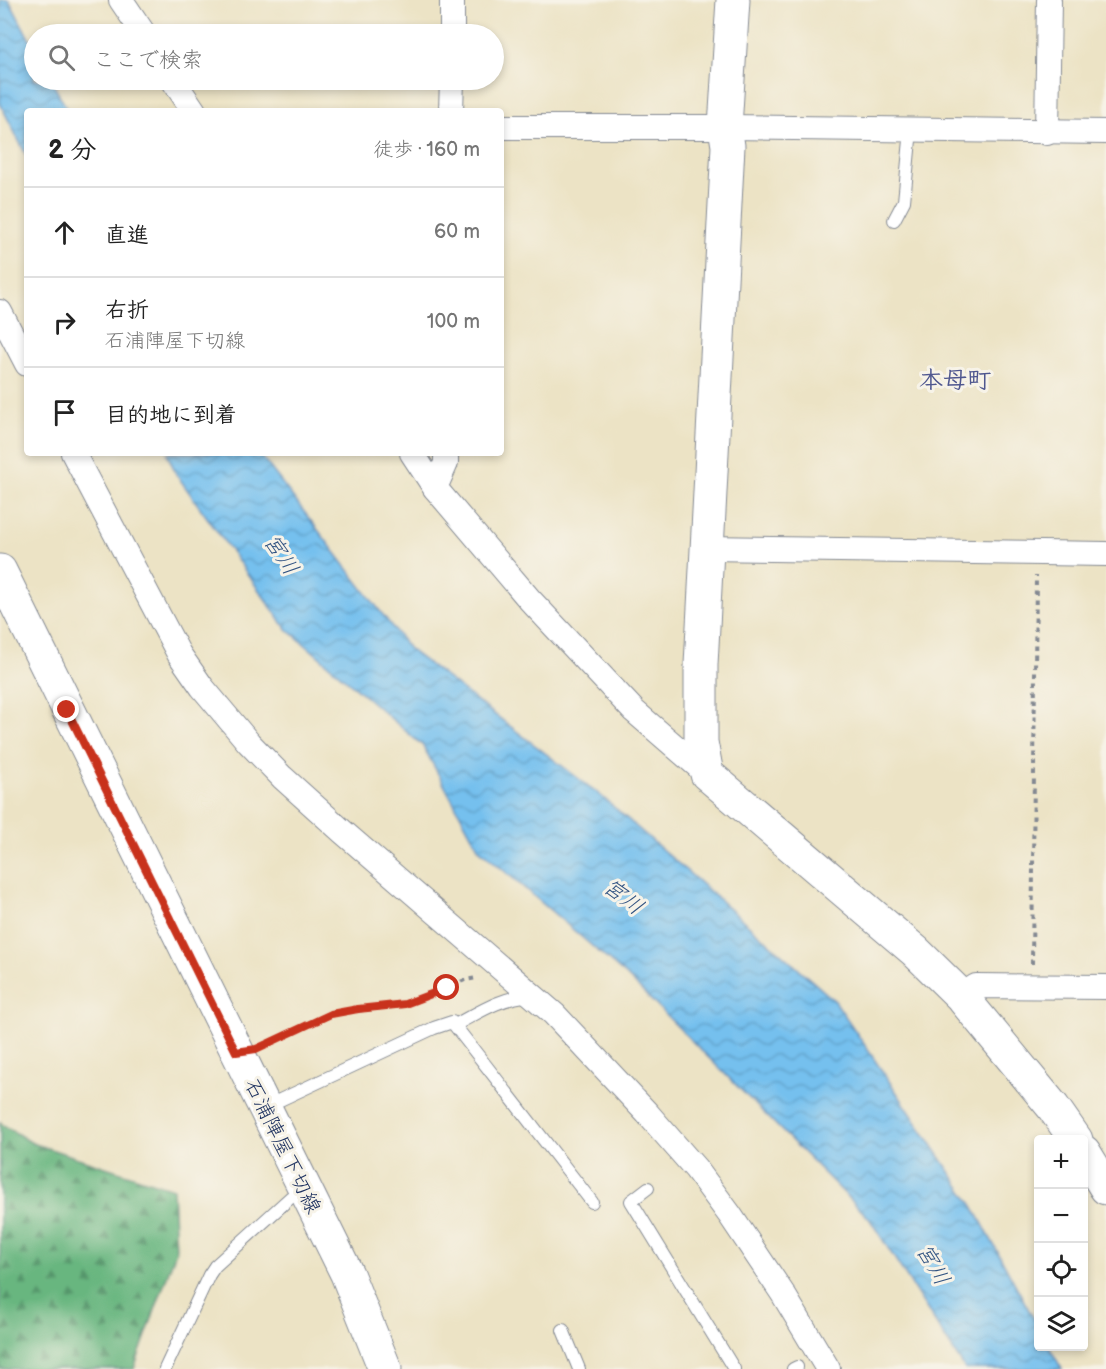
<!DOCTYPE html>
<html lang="ja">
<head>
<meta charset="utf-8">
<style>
	:root { --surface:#fff; --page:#f2f2f2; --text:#222; --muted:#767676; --line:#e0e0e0 }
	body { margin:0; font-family:"Balsamiq Sans","Klee One",sans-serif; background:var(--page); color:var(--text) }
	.controls { position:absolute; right:18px; bottom:18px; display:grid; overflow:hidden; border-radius:6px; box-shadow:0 3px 9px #0003 }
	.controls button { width:54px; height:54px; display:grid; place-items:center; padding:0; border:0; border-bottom:2px solid var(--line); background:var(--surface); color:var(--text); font:30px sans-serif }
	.stop { position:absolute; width:18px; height:18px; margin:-14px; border:4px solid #c8321e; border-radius:50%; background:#fff }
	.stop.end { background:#c8321e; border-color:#fff; box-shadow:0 2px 6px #0008 }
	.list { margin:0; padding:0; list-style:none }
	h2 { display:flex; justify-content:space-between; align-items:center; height:78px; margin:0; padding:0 24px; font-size:26px }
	h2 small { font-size:20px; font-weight:400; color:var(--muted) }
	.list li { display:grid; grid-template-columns:39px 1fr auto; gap:18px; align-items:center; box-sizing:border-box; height:90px; padding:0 24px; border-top:2px solid var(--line) }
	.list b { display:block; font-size:22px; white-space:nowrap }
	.list p { margin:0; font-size:20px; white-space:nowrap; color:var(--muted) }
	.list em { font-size:20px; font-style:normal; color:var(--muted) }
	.icon { flex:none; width:33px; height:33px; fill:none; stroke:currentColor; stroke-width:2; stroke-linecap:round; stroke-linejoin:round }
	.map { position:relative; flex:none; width:1106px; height:1369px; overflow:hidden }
	.search { position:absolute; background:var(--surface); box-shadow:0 3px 9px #0003; left:24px; top:24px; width:480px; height:66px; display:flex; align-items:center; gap:15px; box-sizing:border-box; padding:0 21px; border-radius:33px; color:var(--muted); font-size:22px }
	.panel { position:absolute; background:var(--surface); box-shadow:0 3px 9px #0003; left:24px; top:108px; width:480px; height:348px; border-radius:6px }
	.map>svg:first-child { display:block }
</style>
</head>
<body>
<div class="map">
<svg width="1106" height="1369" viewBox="0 0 1106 1369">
	<defs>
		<pattern id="forest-firs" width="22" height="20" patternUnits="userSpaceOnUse" patternTransform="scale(1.5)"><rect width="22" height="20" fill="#68b67f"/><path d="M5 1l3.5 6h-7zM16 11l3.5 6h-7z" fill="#55946b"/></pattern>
		<pattern id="water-waves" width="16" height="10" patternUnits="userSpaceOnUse" patternTransform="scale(1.5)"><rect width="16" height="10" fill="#74c0ee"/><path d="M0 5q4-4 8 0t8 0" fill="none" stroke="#5e9cc4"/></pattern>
	</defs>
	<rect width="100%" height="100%" fill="#f7f3e8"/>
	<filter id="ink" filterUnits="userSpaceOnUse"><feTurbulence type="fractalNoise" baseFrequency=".0167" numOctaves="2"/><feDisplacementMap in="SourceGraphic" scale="12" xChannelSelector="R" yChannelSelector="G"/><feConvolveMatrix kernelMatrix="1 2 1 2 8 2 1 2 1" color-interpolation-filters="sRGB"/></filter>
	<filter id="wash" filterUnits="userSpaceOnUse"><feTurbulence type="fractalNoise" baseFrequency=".008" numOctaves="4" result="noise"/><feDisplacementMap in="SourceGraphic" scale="24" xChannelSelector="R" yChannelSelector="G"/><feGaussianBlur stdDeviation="1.35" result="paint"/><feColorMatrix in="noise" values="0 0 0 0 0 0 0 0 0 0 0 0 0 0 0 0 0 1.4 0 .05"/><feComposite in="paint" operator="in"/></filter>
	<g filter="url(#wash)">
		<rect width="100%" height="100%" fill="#ece3c5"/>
		<!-- forest -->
		<path fill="url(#forest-firs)" stroke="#42726e" stroke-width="1.5" d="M0 1123 32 1143 173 1189 176 1251 134 1369H0Z"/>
		<!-- water -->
		<g fill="url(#water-waves)" stroke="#4878a6" stroke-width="1.5">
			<path d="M0 0H9L34 48V80H51L68 111H27V157L0 103Z"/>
			<path d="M167 453H259L409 649 600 795 835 1001 973 1206 1038 1327V1346L1049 1347 1062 1369H965L869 1218 627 976 479 849 423 746 286 628 176 474Z"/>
		</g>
	</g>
	<g filter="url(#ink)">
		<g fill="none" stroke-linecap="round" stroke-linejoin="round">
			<defs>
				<g id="lane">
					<path d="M894 220 904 201 911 130"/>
					<path d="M455 1025C483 1010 498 999 530 995"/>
					<path d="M265 1107 434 1028 452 1022 592 1202"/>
					<path d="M648 1188 631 1201 734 1369"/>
					<path d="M563 1330 579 1369"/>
					<path d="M165 1369 209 1275 215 1266 291 1197"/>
					<path d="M793 1369 797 1367"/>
				</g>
				<g id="street">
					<path d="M121 0 144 34"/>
					<path d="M452 34V0"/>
					<path d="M173 80 194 111"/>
					<path d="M451 111 452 80"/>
					<path d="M501 127H725L1106 132"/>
					<path d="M1047 133 1049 0"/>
					<path d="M0 312 27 364"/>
					<path d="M73 453 179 654 202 687 249 743 282 777 343 832 554 1014 647 1113 696 1169 730 1215 783 1294 828 1369"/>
					<path d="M412 453 435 488 530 600 634 711 707 774"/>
					<path d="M435 488 446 463V453"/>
					<path d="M707 548 1106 554"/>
					<path d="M961 996 976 986 1106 987"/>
				</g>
				<g id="secondary">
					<path d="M733 0 725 127 728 146 701 665V742L707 774 915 951 961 996 1053 1107 1076 1140"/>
					<path d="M0 571 347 1274 385 1369"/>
					<path d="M1084 1152 1106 1188"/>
				</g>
			</defs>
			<!-- lane casing -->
			<use href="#lane" stroke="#848992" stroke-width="14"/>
			<!-- street casing -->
			<use href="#street" stroke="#848992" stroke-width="26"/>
			<!-- secondary casing -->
			<use href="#secondary" stroke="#848992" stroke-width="35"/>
			<!-- path -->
			<g stroke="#848992" stroke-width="4" stroke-dasharray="4.5 4.5" stroke-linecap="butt">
				<path d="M1032 964 1036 576"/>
				<path d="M266 1045 331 1014 405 1004 465 980 477 978"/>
			</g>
			<!-- lane -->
			<use href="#lane" stroke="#fff" stroke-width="12"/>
			<!-- street -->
			<use href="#street" stroke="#fff" stroke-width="24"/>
			<!-- secondary -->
			<use href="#secondary" stroke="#fff" stroke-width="33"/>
		</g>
	</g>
	<g fill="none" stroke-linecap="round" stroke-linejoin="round" filter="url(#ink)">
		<!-- route -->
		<path stroke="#c8321e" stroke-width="8" d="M67 710 236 1052 256 1049 331 1014 358 1009 405 1004 447 988"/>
	</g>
	<g text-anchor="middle" stroke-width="6" stroke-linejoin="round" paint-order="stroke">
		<!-- street labels -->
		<g font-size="21" fill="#1b2f5e" stroke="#f7f3e8">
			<text transform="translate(283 1146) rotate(64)" y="7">石浦陣屋下切線</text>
		</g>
		<!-- water labels -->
		<g font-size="22" font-style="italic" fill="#315382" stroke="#f7f3e8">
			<text transform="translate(282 554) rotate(57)" y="8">宮川</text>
			<text transform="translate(624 896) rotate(38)" y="8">宮川</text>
			<text transform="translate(934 1264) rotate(60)" y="8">宮川</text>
		</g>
		<!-- quarter labels -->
		<g font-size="24" font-weight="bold" fill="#4f578f" stroke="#f7f3e8">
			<text x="955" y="388">本母町</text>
		</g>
	</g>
</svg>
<div class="controls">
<button>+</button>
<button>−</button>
<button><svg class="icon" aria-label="locate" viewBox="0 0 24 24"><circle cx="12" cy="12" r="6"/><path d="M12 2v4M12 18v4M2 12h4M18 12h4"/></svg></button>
<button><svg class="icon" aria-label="layers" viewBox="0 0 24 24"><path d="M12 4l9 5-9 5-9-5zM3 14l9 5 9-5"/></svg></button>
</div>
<div class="stop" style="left:447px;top:988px"></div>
<div class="stop end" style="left:67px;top:710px"></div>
<div class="search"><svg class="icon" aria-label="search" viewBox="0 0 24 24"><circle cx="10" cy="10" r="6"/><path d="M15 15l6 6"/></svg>ここで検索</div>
<section class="panel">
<h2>2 分<small>徒歩 · 160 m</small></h2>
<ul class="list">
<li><svg class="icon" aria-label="ahead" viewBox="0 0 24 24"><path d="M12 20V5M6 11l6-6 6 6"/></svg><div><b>直進</b></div><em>60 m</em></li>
<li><svg class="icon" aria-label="right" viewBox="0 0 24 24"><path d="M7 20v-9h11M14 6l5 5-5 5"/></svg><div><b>右折</b><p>石浦陣屋下切線</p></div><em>100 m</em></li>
<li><svg class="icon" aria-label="arrive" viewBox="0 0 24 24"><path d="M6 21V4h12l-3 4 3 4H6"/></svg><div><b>目的地に到着</b></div></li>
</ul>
</section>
</div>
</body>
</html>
